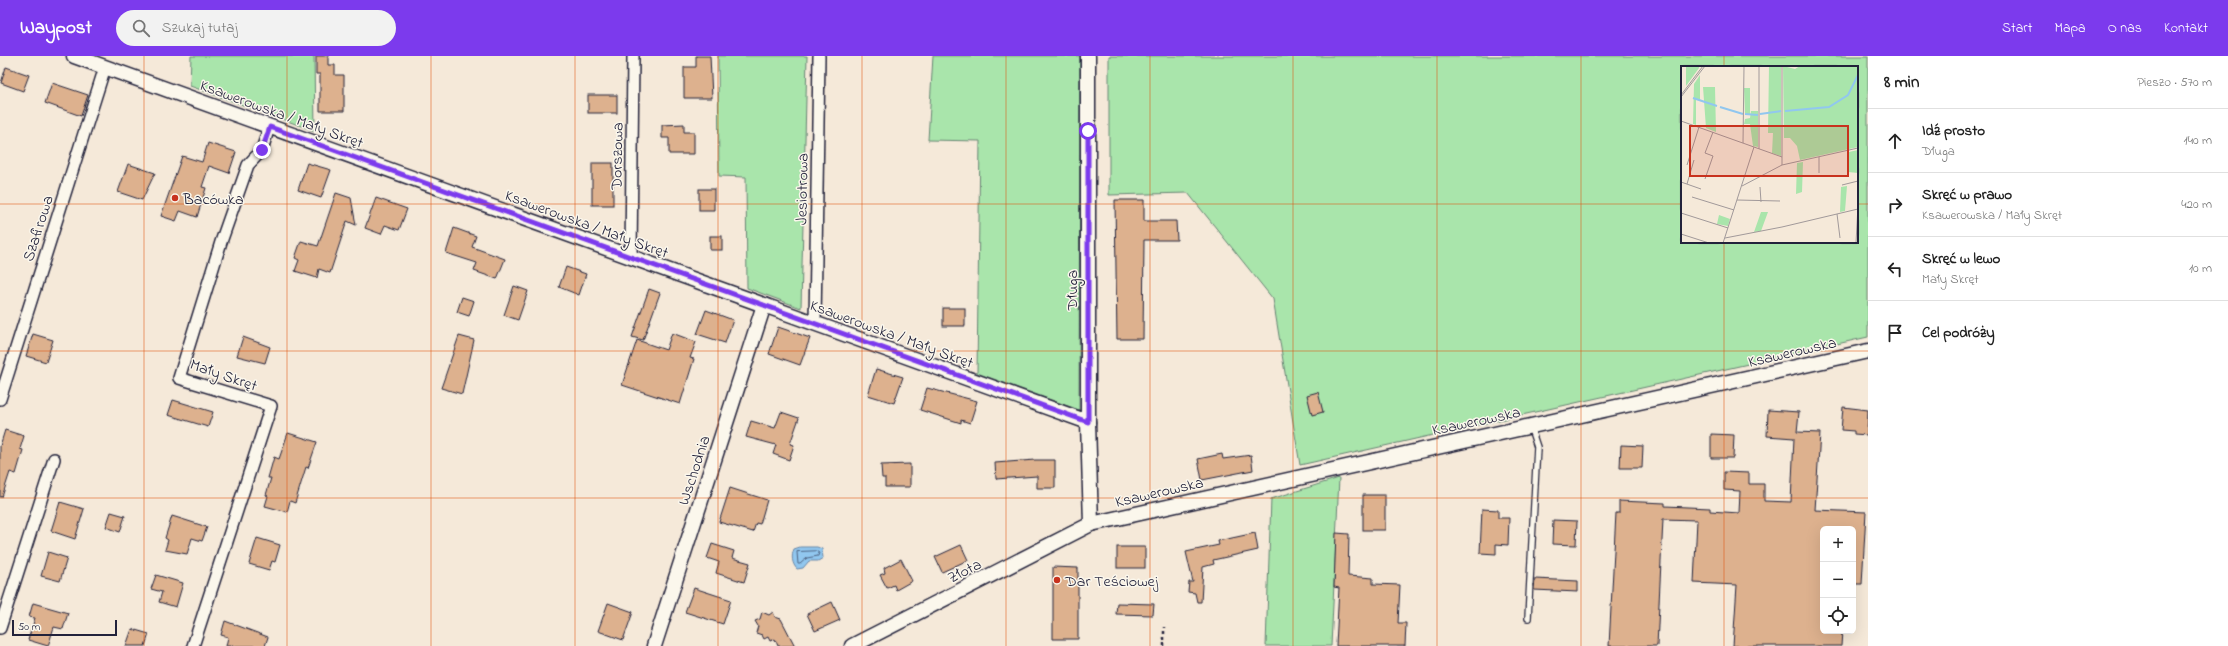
<!DOCTYPE html>
<html lang="pl">
<head>
<meta charset="utf-8">
<style>
	:root { --surface:#fff; --page:#f2f2f2; --text:#222; --muted:#767676; --line:#e0e0e0; --accent:#7c3aed }
	body { margin:0; font-family:"Indie Flower",sans-serif; background:var(--page); color:var(--text) }
	.controls { position:absolute; right:12px; bottom:12px; display:grid; overflow:hidden; border-radius:6px; box-shadow:0 4px 16px #0002 }
	.controls button { width:36px; height:36px; display:grid; place-items:center; padding:0; border:0; border-bottom:1px solid var(--line); background:var(--surface); color:var(--text); font:20px sans-serif }
	.scale { position:absolute; left:12px; bottom:10px; width:105px; box-sizing:border-box; padding-left:4px; border:2px solid #22223b; border-top:0; font-size:11px; line-height:14px; white-space:nowrap; color:#22223b; -webkit-text-stroke:3px #fbf7ec; paint-order:stroke }
	.stop { position:absolute; width:12px; height:12px; margin:-9px; border:3px solid #7c3aed; border-radius:50%; background:#fff }
	.stop.end { background:#7c3aed; border-color:#fff; box-shadow:0 1px 4px #0008 }
	.list { margin:0; padding:0; list-style:none }
	h2 { display:flex; justify-content:space-between; align-items:center; height:52px; margin:0; padding:0 16px; font-size:17px }
	h2 small { font-size:13px; font-weight:400; color:var(--muted) }
	.list li { display:grid; grid-template-columns:26px 1fr auto; gap:12px; align-items:center; box-sizing:border-box; height:64px; padding:0 16px; border-top:1px solid var(--line) }
	.list b { display:block; font-size:15px; white-space:nowrap }
	.list p { margin:0; font-size:13px; white-space:nowrap; color:var(--muted) }
	.list em { font-size:13px; font-style:normal; color:var(--muted) }
	.icon { flex:none; width:22px; height:22px; fill:none; stroke:currentColor; stroke-width:2; stroke-linecap:round; stroke-linejoin:round }
	.map { position:relative; flex:none; width:1868px; height:590px; overflow:hidden }
	header { display:flex; align-items:center; gap:24px; box-sizing:border-box; height:56px; padding:0 20px; background:var(--accent); color:#fff }
	header strong { font-size:19px }
	nav { display:flex; gap:22px; margin-inline-start:auto; font-size:14px }
	.search { width:280px; height:36px; background:var(--page); display:flex; align-items:center; gap:10px; box-sizing:border-box; padding:0 14px; border-radius:22px; color:var(--muted); font-size:15px }
	main { display:flex }
	aside { flex:1; background:var(--surface) }
	.map>svg:first-child { display:block }
</style>
</head>
<body>
<header>
<strong>Waypost</strong>
<div class="search"><svg class="icon" aria-label="search" viewBox="0 0 24 24"><circle cx="10" cy="10" r="6"/><path d="M15 15l6 6"/></svg>Szukaj tutaj</div>
<nav><a>Start</a><a>Mapa</a><a>O nas</a><a>Kontakt</a></nav>
</header>
<main>
<div class="map">
<svg width="1868" height="590" viewBox="0 0 1868 590">
	<rect width="100%" height="100%" fill="#f5e9d9"/>
	<filter id="ink" filterUnits="userSpaceOnUse"><feTurbulence type="fractalNoise" baseFrequency=".025" numOctaves="2"/><feDisplacementMap in="SourceGraphic" scale="8" xChannelSelector="R" yChannelSelector="G"/><feConvolveMatrix kernelMatrix="1 2 1 2 8 2 1 2 1" color-interpolation-filters="sRGB"/></filter>
	<g filter="url(#ink)">
		<!-- green -->
		<g fill="#a9e5ab" stroke="#668473" fill-rule="evenodd">
			<path d="M191 0H314L315 75 190 30Z"/>
			<path d="M718 0H807L801 252 747 232 746 121 719 120Z"/>
			<path d="M933 0H1080L1079 354 977 317 980 85 928 84Z"/>
			<path d="M1109 0H1868V281L1300 409 1273 243 1188 137 1109 139ZM1682 11H1857V186H1682Z"/>
			<path d="M1339 422 1331 590H1266L1271 443Z"/>
		</g>
		<!-- water -->
		<path fill="#91c7ef" stroke="#6585a7" d="M800 491H817L822 493 823 502 818 505H809L803 512 797 513C792 508 791 500 794 493Z"/>
		<g fill="none" stroke-linecap="round" stroke-linejoin="round">
			<!-- shore -->
			<path stroke="#4e6483" stroke-width="1" d="M816 495 819 497 818 500 807 502 800 508H798L797 496Z"/>
		</g>
		<!-- building -->
		<g fill="#ddb18e" stroke="#22223b">
			<path d="M316 0H328V9H335V19H344V55H320V18H316Z"/>
			<path d="M696 0H710L712 42H684V11H696Z"/>
			<path d="M6 11 29 19 23 35 1 27Z"/>
			<path d="M52 27 88 39 81 60 45 47Z"/>
			<rect x="588" y="39" width="29" height="18"/>
			<path d="M684 68V76H694V98H669V82H662V69Z"/>
			<path d="M208 87 236 96 229 117 209 110 202 131 206 132 197 161 180 155 176 165 161 160 182 100 202 106Z"/>
			<path d="M307 107 331 114 321 142 298 134Z"/>
			<rect x="592" y="107" width="21" height="42"/>
			<path d="M128 108 155 117 142 144 118 136Z"/>
			<rect x="699" y="133" width="15" height="21"/>
			<path d="M336 137 351 142 356 169 347 165 330 217 319 213 317 222 295 215 299 204 295 202 301 185 318 190Z"/>
			<path d="M376 142 407 153 399 174 385 169 381 178 365 172Z"/>
			<path d="M1115 144H1144V165H1176L1177 184H1144L1143 283H1117Z"/>
			<path d="M454 172 476 180 472 191 505 203 497 223 474 215 477 207 446 197Z"/>
			<rect x="710" y="180" width="12" height="14"/>
			<path d="M566 211 586 218 579 239 559 231Z"/>
			<path d="M514 230 528 235 518 264 504 259Z"/>
			<path d="M649 233 660 237 643 284 632 281Z"/>
			<path d="M462 241 474 245 469 260 457 256Z"/>
			<rect x="943" y="252" width="22" height="18"/>
			<path d="M706 254 733 264 725 287 697 278Z"/>
			<path d="M778 271 810 282 800 309 769 298Z"/>
			<path d="M672 277 696 286 690 302 694 303 680 348 622 329 637 284 666 294Z"/>
			<path d="M33 278 53 284 46 306 26 300Z"/>
			<path d="M459 280 474 284 462 338 441 332Z"/>
			<path d="M243 281 270 291 265 307 237 300Z"/>
			<path d="M876 313 903 321 894 347 868 339Z"/>
			<path d="M927 332 977 345 970 367 961 364V367L920 354Z"/>
			<path d="M1318 336 1323 356 1312 359 1307 339Z"/>
			<path d="M173 344 213 356 208 371 168 359Z"/>
			<path d="M1843 351 1868 354 1867 379 1854 378V375L1841 374Z"/>
			<path d="M1768 354 1799 356 1797 376 1820 377 1815 454 1866 456 1862 528H1853V473H1823V575H1842L1841 590H1733L1737 529 1694 527 1697 464 1663 463 1657 590H1609L1616 457H1619V445L1665 447V450L1710 452V455L1739 457 1740 435 1724 434V416L1749 417V428H1764V445L1791 446 1794 382 1767 380Z"/>
			<path d="M781 356 799 362 790 388 794 389 789 404 773 398 776 389 746 381 751 365 775 372Z"/>
			<path d="M5 374 24 380 20 393 23 394 16 418 10 416 2 441H0V390Z"/>
			<path d="M288 377 317 386 308 412 306 411 295 447 290 445 287 456 265 450 268 440 266 439 271 422H268L274 401 279 403Z"/>
			<path d="M1711 378 1734 379 1733 402H1711Z"/>
			<path d="M1621 389 1643 390 1642 412H1620Z"/>
			<path d="M1222 398 1223 403 1251 399 1253 414 1202 424 1198 403Z"/>
			<path d="M1035 404H1055V432H1037V420L996 423 995 407Z"/>
			<path d="M910 408V431H885V422H882L881 409Z"/>
			<path d="M730 432 767 444 760 468 756 467 753 476 719 466Z"/>
			<rect x="1363" y="439" width="22" height="35"/>
			<path d="M60 446 84 453 75 483 51 475Z"/>
			<path d="M1482 453 1498 454V462H1509L1508 489 1496 488V498L1480 497Z"/>
			<path d="M111 456 125 460 120 476 106 471Z"/>
			<path d="M172 460 207 471 202 485 192 482 187 498 165 494 168 484 165 482Z"/>
			<path d="M1553 464 1577 465 1576 489 1552 488Z"/>
			<path d="M1255 477 1258 494 1213 504 1214 508 1203 511 1201 546H1197L1195 537 1188 536 1189 526H1193L1186 496 1219 489 1218 485Z"/>
			<path d="M1336 477 1349 478 1348 520 1373 522V528L1400 529 1398 567H1406L1405 590H1336L1339 532 1334 531Z"/>
			<path d="M257 482 280 489 275 506 272 505 269 514 249 508Z"/>
			<path d="M712 488 734 495 732 502 750 507 744 526 716 517 719 506 707 502Z"/>
			<path d="M961 489 968 504 942 516 935 501Z"/>
			<rect x="1117" y="491" width="28" height="21"/>
			<path d="M48 496 67 502 60 525 41 520Z"/>
			<path d="M901 503 912 525 896 534 894 529 887 532 880 519 885 517 884 512Z"/>
			<path d="M1053 511 1078 512V583H1053Z"/>
			<path d="M156 519 183 527 176 551 159 546 162 536 151 533Z"/>
			<path d="M1535 523 1578 525V536L1534 534Z"/>
			<path d="M694 532 731 544 723 568 685 556Z"/>
			<path d="M832 546 840 564 815 575 807 558Z"/>
			<path d="M33 547 68 557 63 573 54 571 48 590 28 584 35 562 29 561Z"/>
			<path d="M608 547 633 556 623 584 598 575Z"/>
			<path d="M1117 547 1154 548 1153 559 1116 558Z"/>
			<path d="M762 556 769 559 773 556 775 561 781 563 795 590H778L775 583 770 585 768 581 764 583 762 579 756 577 758 570 755 565 760 563Z"/>
			<path d="M225 565 268 581 265 590H226L228 581 221 579Z"/>
			<path d="M132 573 149 578 145 590H126Z"/>
		</g>
		<g fill="none" stroke-linecap="round" stroke-linejoin="round">
			<defs>
				<path id="service" d="M1528 562 1537 391 1530 370"/>
				<g id="minor">
					<path d="M631 201 633 0"/>
					<path d="M815 267 819 0"/>
					<path d="M0 343 105 11"/>
					<path d="M0 572 54 403"/>
					<path d="M193 590 271 350 179 322 221 186 248 109 262 94 269 71"/>
				</g>
				<g id="tertiary">
					<path d="M74 0 1088 366"/>
					<path d="M1088 0V366L1091 468"/>
					<path d="M654 590 764 249"/>
					<path d="M852 590 1091 468 1868 295"/>
				</g>
			</defs>
			<!-- service casing -->
			<use href="#service" stroke="#22223b" stroke-width="8"/>
			<!-- minor casing -->
			<use href="#minor" stroke="#22223b" stroke-width="14"/>
			<!-- tertiary casing -->
			<use href="#tertiary" stroke="#22223b" stroke-width="17"/>
			<!-- path -->
			<path stroke="#22223b" stroke-width="2.5" stroke-dasharray="3 3" stroke-linecap="butt" d="M1164 590V571"/>
			<!-- service -->
			<use href="#service" stroke="#fbf7ec" stroke-width="5.5"/>
			<!-- minor -->
			<use href="#minor" stroke="#fbf7ec" stroke-width="11"/>
			<!-- tertiary -->
			<use href="#tertiary" stroke="#fbf7ec" stroke-width="14"/>
		</g>
	</g>
	<g fill="none" stroke-linecap="round" stroke-linejoin="round" filter="url(#ink)">
		<!-- route -->
		<path stroke="#7c3aed" stroke-width="5" d="M262 94 270 71 1088 366V75"/>
	</g>
	<!-- grid -->
	<path fill="none" stroke="#de560e" stroke-width="1" stroke-opacity="0.55" d="M144 0V590M287 0V590M431 0V590M575 0V590M718 0V590M862 0V590M1006 0V590M1150 0V590M1293 0V590M1437 0V590M1581 0V590M1724 0V11M0 148H1682M1857 148H1868M1724 186V590M0 295H1868M0 442H1868"/>
	<!-- markers -->
	<g fill="#c8321e" stroke="#fbf7ec" stroke-width="1.5">
		<circle cx="175" cy="142" r="4"/>
		<circle cx="1057" cy="524" r="4"/>
	</g>
	<g text-anchor="middle" stroke-width="3" stroke-linejoin="round" paint-order="stroke">
		<!-- street labels -->
		<g font-size="16" fill="#22223b" stroke="#fbf7ec">
			<text transform="translate(282 57) rotate(20)" y="6">Ksawerowska / Mały Skręt</text>
			<text transform="translate(616 100) rotate(-89)" y="6">Dorszowa</text>
			<text transform="translate(801 133) rotate(-89)" y="6">Jesiotrowa</text>
			<text transform="translate(587 167) rotate(20)" y="6">Ksawerowska / Mały Skręt</text>
			<text transform="translate(37 172) rotate(-72)" y="6">Szafirowa</text>
			<text transform="translate(1071 234) rotate(-90)" y="6">Długa</text>
			<text transform="translate(892 277) rotate(20)" y="6">Ksawerowska / Mały Skręt</text>
			<text transform="translate(1792 295) rotate(-13)" y="6">Ksawerowska</text>
			<text transform="translate(224 318) rotate(19)" y="6">Mały Skręt</text>
			<text transform="translate(1476 364) rotate(-12)" y="6">Ksawerowska</text>
			<text transform="translate(693 414) rotate(-72)" y="6">Wschodnia</text>
			<text transform="translate(1159 435) rotate(-13)" y="6">Ksawerowska</text>
			<text transform="translate(964 514) rotate(-27)" y="6">Złota</text>
		</g>
		<!-- poi labels -->
		<g font-size="16" fill="#22223b" stroke="#fbf7ec" text-anchor="start">
			<text x="183" y="148">Bacówka</text>
			<text x="1065" y="530">Dar Teściowej</text>
		</g>
	</g>
	<!-- overview -->
	<g transform="translate(1681 10)">
		<rect width="177" height="177" fill="#f5e9d9"/>
		<path d="M5 0H18V2L5 20ZM88 0H100V90L91 87 92 67H87ZM102 0 114 3 119 0H177V81L119 94 116 80 109 72H103ZM19 9V34L15 33V59L12 58 13 18ZM22 21H34L35 66 25 62ZM63 22H69V48H64ZM70 45H77V81L72 80 69 58H63L64 53 69 52ZM177 84V107L167 106 168 86ZM122 96 121 126 115 128 116 97ZM166 120 164 145 159 146 160 121ZM80 146H87L80 165 73 166ZM38 149 49 153 47 160 36 158Z" fill="#a9e5ab"/>
		<path fill="none" stroke="#91c7ef" stroke-width="2" d="M12 32 36 40M39 41 62 48M104 45 148 41 167 29 177 9M64 48 77 49M79 48 100 45"/>
		<path fill="none" stroke="#a1999a" stroke-width="1" d="M0 29 22 0M0 31 24 0M0 55 101 91M62 77 63 0M78 83V0M6 99 18 61M101 99V0M138 107V91M24 113 32 90 24 87 32 66M0 116 20 123M6 118 13 94M161 119 177 115M61 120 101 99 177 82M79 121 80 136M11 131 53 144M56 134 99 135M0 147 47 162M156 148 159 172M0 168 28 177M44 172 101 161 177 143M42 177 73 81M175 177 177 139"/>
		<path fill="#c8321e" fill-opacity="0.15" stroke="#c8321e" stroke-width="2" d="M9 60H167V110H9Z"/>
		<rect width="177" height="177" fill="none" stroke="#22223b" stroke-width="2"/>
	</g>
</svg>
<div class="controls">
<button>+</button>
<button>−</button>
<button><svg class="icon" aria-label="locate" viewBox="0 0 24 24"><circle cx="12" cy="12" r="6"/><path d="M12 2v4M12 18v4M2 12h4M18 12h4"/></svg></button>
</div>
<div class="scale">50 m</div>
<div class="stop" style="left:1088px;top:75px"></div>
<div class="stop end" style="left:262px;top:94px"></div>
</div>
<aside>
<h2>8 min<small>Pieszo · 570 m</small></h2>
<ul class="list">
<li><svg class="icon" aria-label="ahead" viewBox="0 0 24 24"><path d="M12 20V5M6 11l6-6 6 6"/></svg><div><b>Idź prosto</b><p>Długa</p></div><em>140 m</em></li>
<li><svg class="icon" aria-label="right" viewBox="0 0 24 24"><path d="M7 20v-9h11M14 6l5 5-5 5"/></svg><div><b>Skręć w prawo</b><p>Ksawerowska / Mały Skręt</p></div><em>420 m</em></li>
<li><svg class="icon" aria-label="left" viewBox="0 0 24 24"><path d="M17 20v-9H6M10 6l-5 5 5 5"/></svg><div><b>Skręć w lewo</b><p>Mały Skręt</p></div><em>10 m</em></li>
<li><svg class="icon" aria-label="arrive" viewBox="0 0 24 24"><path d="M6 21V4h12l-3 4 3 4H6"/></svg><div><b>Cel podróży</b></div></li>
</ul>
</aside>
</main>
</body>
</html>
